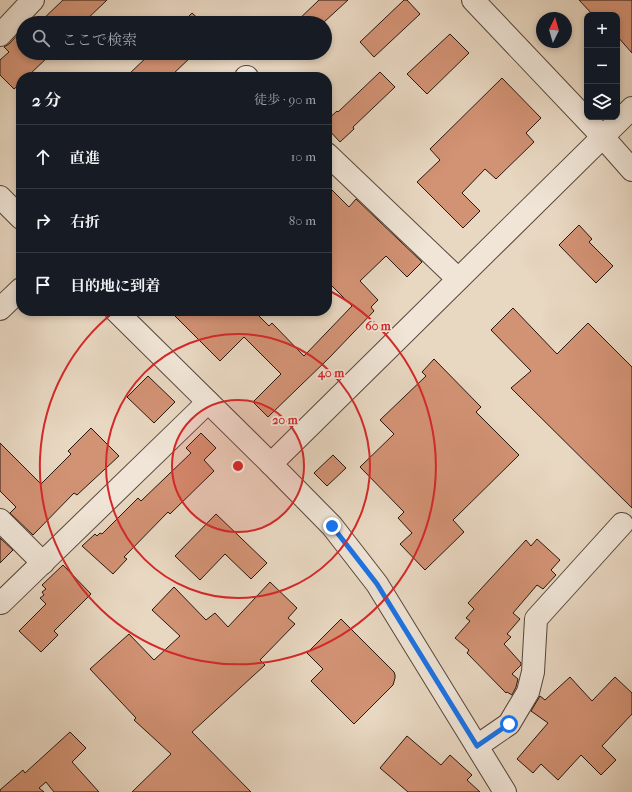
<!DOCTYPE html>
<html lang="ja">
<head>
<meta charset="utf-8">
<style>
	:root { --surface:#171b24; --page:#242831; --text:#f1f3f6; --muted:#9ea1a6; --line:#363941 }
	body { margin:0; font-family:"IM FELL French Canon","Noto Serif JP",serif; background:var(--page); color:var(--text) }
	.controls { position:absolute; right:12px; top:12px; display:grid; overflow:hidden; border-radius:8px; box-shadow:0 2px 6px #0003 }
	.controls button { width:36px; height:36px; display:grid; place-items:center; padding:0; border:0; border-bottom:1px solid var(--line); background:var(--surface); color:var(--text); font:20px sans-serif }
	.compass { position:absolute; left:536px; top:12px; width:36px; height:36px; border-radius:50%; background:var(--surface); box-shadow:0 2px 6px #0003; rotate:5deg }
	.stop { position:absolute; width:12px; height:12px; margin:-9px; border:3px solid #1a73e8; border-radius:50%; background:#fff }
	.stop.end { background:#1a73e8; border-color:#fff; box-shadow:0 1px 4px #0008 }
	.list { margin:0; padding:0; list-style:none }
	h2 { display:flex; justify-content:space-between; align-items:center; height:52px; margin:0; padding:0 16px; font-size:17px }
	h2 small { font-size:13px; font-weight:400; color:var(--muted) }
	.list li { display:grid; grid-template-columns:26px 1fr auto; gap:12px; align-items:center; box-sizing:border-box; height:64px; padding:0 16px; border-top:1px solid var(--line) }
	.list b { display:block; font-size:15px; white-space:nowrap }
	.list em { font-size:13px; font-style:normal; color:var(--muted) }
	.icon { flex:none; width:22px; height:22px; fill:none; stroke:currentColor; stroke-width:2; stroke-linecap:round; stroke-linejoin:round }
	.map { position:relative; flex:none; width:632px; height:792px; overflow:hidden }
	.search { position:absolute; background:var(--surface); box-shadow:0 2px 6px #0003; left:16px; top:16px; width:316px; height:44px; display:flex; align-items:center; gap:10px; box-sizing:border-box; padding:0 14px; border-radius:22px; color:var(--muted); font-size:15px }
	.panel { position:absolute; background:var(--surface); box-shadow:0 2px 6px #0003; left:16px; top:72px; width:316px; height:244px; border-radius:16px }
	.map>svg:first-child { display:block }
</style>
</head>
<body>
<div class="map">
<svg width="632" height="792" viewBox="0 0 632 792">
	<rect width="100%" height="100%" fill="#e8d7c1"/>
	<filter id="stains"><feTurbulence type="fractalNoise" baseFrequency=".005" numOctaves="4"/><feColorMatrix values="0 0 0 0 .2 0 0 0 0 .09 0 0 0 0 .02 0 0 0 .5 -.17"/></filter>
	<radialGradient id="worn" r=".72"><stop offset=".6" stop-color="#630" stop-opacity="0"/><stop offset="1" stop-color="#630" stop-opacity=".3"/></radialGradient>
	<!-- building -->
	<g fill="#d29274" stroke="#27170f">
		<path d="M63 0H107L83 23H39Z"/>
		<path d="M319 0H348L323 23H295Z"/>
		<path d="M404 0H407L420 14 374 57 360 42Z"/>
		<path d="M579 0H632V53L617 36V15H593Z"/>
		<path d="M192 13 203 23H182Z"/>
		<path d="M23 29V53H52L27 77H21V83L14 89 0 75V60L9 52 4 47 9 44Z"/>
		<path d="M450 34 469 53 427 94 407 74Z"/>
		<path d="M151 53H195L170 77H126Z"/>
		<path d="M380 72 395 87 353 127 354 129 340 142 327 128V120L337 111 338 112Z"/>
		<path d="M502 78 541 118 526 133 534 142 496 179 485 169 462 193 480 211 463 228 417 182 440 160 430 149Z"/>
		<path d="M327 185 349 207 356 199 422 262 407 277 386 256 360 281 378 300 371 307 374 311 330 357 268 417 253 402 281 374 244 337 220 361 170 311H254L269 326 272 323 304 356 352 306 327 281Z"/>
		<path d="M579 225 592 239 589 242 613 266 596 283 559 245Z"/>
		<path d="M513 308 557 354 588 323 632 367V508L511 388 531 371 491 330Z"/>
		<path d="M434 359 481 407 476 412 519 455 453 520 464 532 425 570 400 544 412 533 398 518 404 512 360 467 394 434 380 420 426 376 422 372Z"/>
		<path d="M148 376 175 402 154 423 127 397Z"/>
		<path d="M91 428 119 456 77 495 74 493 33 535 10 513 16 507 0 491V443L41 484 71 454 68 451Z"/>
		<path d="M201 433 216 448 204 460 214 471 170 514 168 512 124 557 127 559 113 574 82 546 95 534 97 536 100 533 102 534 138 498 141 501 191 453 186 448Z"/>
		<path d="M333 455 346 468 327 486 314 473Z"/>
		<path d="M216 514 267 563 251 579 225 554 200 580 175 556Z"/>
		<path d="M0 538 13 550 0 563Z"/>
		<path d="M537 539 560 560 551 570 556 575 543 589 537 585 513 613 520 619 507 634 511 637 504 644 521 663V665L512 674 518 679 516 687 512 695 507 692 506 693 467 653 469 650 455 638 470 621 466 618 474 609 468 603 526 540 531 546Z"/>
		<path d="M63 565 91 594 54 631 58 635 41 652 19 631 46 604 40 598 44 595 42 592 46 589 42 585Z"/>
		<path d="M270 582 297 608 288 618 295 624 260 660 265 665 192 732 251 792H132L171 754 134 720 136 718 90 669 129 634 154 660 180 636 152 610 174 587 206 620 215 613 228 627Z"/>
		<path d="M341 619 394 672 395 675V678L393 685 354 724 311 681 323 669 307 653Z"/>
		<path d="M570 677 592 701 615 677 632 693V714L602 746 616 760 601 775 581 755 558 780 541 764 533 773 517 759 548 723 531 711 540 696 545 700Z"/>
		<path d="M70 732 86 748 72 762 99 792H54L46 782 39 788 44 792H0V790L23 770 25 773Z"/>
		<path d="M407 736 441 765 450 755 472 775 467 780 480 792H408L380 768Z"/>
	</g>
	<g fill="none" stroke-linecap="round" stroke-linejoin="round">
		<defs>
			<g id="minor">
				<path d="M473 0 602 136 632 170"/>
				<path d="M0 35 33 0"/>
				<path d="M246 77H247"/>
				<path d="M327 154 458 279"/>
				<path d="M0 197 21 218"/>
				<path d="M0 309 21 289"/>
				<path d="M116 311 271 464 332 526 377 584 505 792"/>
				<path d="M271 464 632 108"/>
				<path d="M0 520 43 563"/>
				<path d="M0 603H1L208 402"/>
				<path d="M477 746 509 724 528 692 533 672 536 619 622 524"/>
			</g>
		</defs>
		<!-- minor casing -->
		<use href="#minor" stroke="#57473c" stroke-width="24"/>
		<!-- minor -->
		<use href="#minor" stroke="#f0e5d7" stroke-width="22"/>
	</g>
	<g fill="none" stroke-linecap="round" stroke-linejoin="round">
		<!-- route -->
		<path stroke="#1a73e8" stroke-width="5" d="M332 526 377 584 477 746 509 724"/>
	</g>
	<!-- distance rings -->
	<circle cx="238" cy="466" r="66" fill="#d62828" fill-opacity=".12"/>
	<g fill="none" stroke="#d62828" stroke-width="2">
		<circle cx="238" cy="466" r="66"/>
		<circle cx="238" cy="466" r="132"/>
		<path d="M328 290A198 198 0 1 1 115 311"/>
	</g>
	<circle cx="238" cy="466" r="6" fill="#d62828" stroke="#f0e5d7" stroke-width="2"/>
	<g font-size="12" text-anchor="middle" font-weight="bold" fill="#d62828" stroke="#f0e5d7" stroke-width="3.5" stroke-linejoin="round" paint-order="stroke">
		<text x="378" y="330">60 m</text>
		<text x="331" y="377">40 m</text>
		<text x="285" y="424">20 m</text>
	</g>
	<rect width="100%" height="100%" filter="url(#stains)"/>
	<rect width="100%" height="100%" fill="url(#worn)"/>
</svg>
<div class="controls">
<button>+</button>
<button>−</button>
<button><svg class="icon" aria-label="layers" viewBox="0 0 24 24"><path d="M12 4l9 5-9 5-9-5zM3 14l9 5 9-5"/></svg></button>
</div>
<svg class="compass" viewBox="-18 -18 36 36"><path d="M0-13l5 13h-10z" fill="#e53935"/><path d="M0 13l5-13h-10z" fill="#9ea1a6"/></svg>
<div class="stop" style="left:509px;top:724px"></div>
<div class="stop end" style="left:332px;top:526px"></div>
<div class="search"><svg class="icon" aria-label="search" viewBox="0 0 24 24"><circle cx="10" cy="10" r="6"/><path d="M15 15l6 6"/></svg>ここで検索</div>
<section class="panel">
<h2>2 分<small>徒歩 · 90 m</small></h2>
<ul class="list">
<li><svg class="icon" aria-label="ahead" viewBox="0 0 24 24"><path d="M12 20V5M6 11l6-6 6 6"/></svg><div><b>直進</b></div><em>10 m</em></li>
<li><svg class="icon" aria-label="right" viewBox="0 0 24 24"><path d="M7 20v-9h11M14 6l5 5-5 5"/></svg><div><b>右折</b></div><em>80 m</em></li>
<li><svg class="icon" aria-label="arrive" viewBox="0 0 24 24"><path d="M6 21V4h12l-3 4 3 4H6"/></svg><div><b>目的地に到着</b></div></li>
</ul>
</section>
</div>
</body>
</html>
